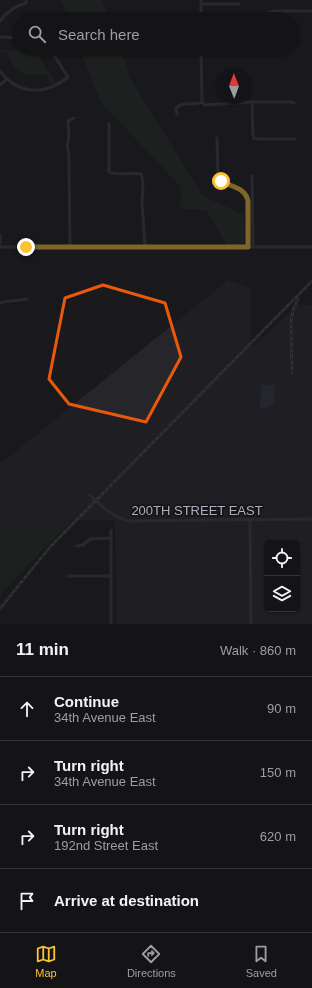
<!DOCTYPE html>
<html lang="en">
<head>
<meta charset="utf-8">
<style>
	:root { --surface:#141416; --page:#1d1d1f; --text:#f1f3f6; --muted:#9d9ea1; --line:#333335; --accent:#fbc234 }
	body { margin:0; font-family:Helvetica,sans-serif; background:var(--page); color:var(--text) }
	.controls { position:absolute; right:12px; bottom:12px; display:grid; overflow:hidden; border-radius:6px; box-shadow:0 1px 3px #0004 }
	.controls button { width:36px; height:36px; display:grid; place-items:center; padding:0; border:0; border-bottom:1px solid var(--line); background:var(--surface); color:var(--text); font:20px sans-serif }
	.compass { position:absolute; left:216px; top:68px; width:36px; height:36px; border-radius:50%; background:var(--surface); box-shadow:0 1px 3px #0004; rotate:359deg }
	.stop { position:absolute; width:12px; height:12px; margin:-9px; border:3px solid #fbc234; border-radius:50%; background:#fff }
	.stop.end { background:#fbc234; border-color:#fff; box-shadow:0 1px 4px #0008 }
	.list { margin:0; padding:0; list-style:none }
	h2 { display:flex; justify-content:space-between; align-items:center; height:52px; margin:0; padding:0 16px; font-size:17px }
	h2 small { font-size:13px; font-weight:400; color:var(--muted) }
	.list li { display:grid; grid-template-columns:26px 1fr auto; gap:12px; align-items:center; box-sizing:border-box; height:64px; padding:0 16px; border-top:1px solid var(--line) }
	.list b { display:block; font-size:15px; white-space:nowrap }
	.list p { margin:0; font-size:13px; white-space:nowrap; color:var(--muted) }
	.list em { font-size:13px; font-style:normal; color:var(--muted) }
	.icon { flex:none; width:22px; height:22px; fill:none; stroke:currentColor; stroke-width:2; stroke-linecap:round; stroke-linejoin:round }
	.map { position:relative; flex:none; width:312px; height:624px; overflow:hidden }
	.search { position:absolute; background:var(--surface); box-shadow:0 1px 3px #0004; left:12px; right:12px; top:12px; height:44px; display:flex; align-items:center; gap:10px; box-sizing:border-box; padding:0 14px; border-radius:22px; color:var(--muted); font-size:15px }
	.sheet { height:308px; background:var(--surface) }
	nav { display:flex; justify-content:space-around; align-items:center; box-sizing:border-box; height:56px; border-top:1px solid var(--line); background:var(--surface); font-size:11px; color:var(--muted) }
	nav a { display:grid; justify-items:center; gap:2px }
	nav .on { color:var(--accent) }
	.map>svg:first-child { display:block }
</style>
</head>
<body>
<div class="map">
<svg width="312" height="624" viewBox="0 0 312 624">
	<rect width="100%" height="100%" fill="#1a1a1d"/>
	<!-- built -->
	<path fill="#26262a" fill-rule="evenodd" d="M228 280 250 288 252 348 297 305H312V624H117L115 520 0 522V464ZM267 543H297V609H267Z"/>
	<!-- green -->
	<g fill="#1f2821">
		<path d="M61 0H102L109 19H69Z"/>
		<path d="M80 49H120L131 80 203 196 244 215 245 245H227L206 210 180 209 181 187 101 102Z"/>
		<path d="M0 50 10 51 34 50H35L55 83 50 85 47 74C27 78 14 73 7 53L0 52Z"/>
		<path d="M72 521 22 571 4 590 0 597V522Z"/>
	</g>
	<!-- water -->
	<path fill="#2f3842" d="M261 385H275L274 401 270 407 261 408 260 406Z"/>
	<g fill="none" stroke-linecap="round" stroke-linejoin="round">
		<!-- minor -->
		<g stroke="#3b3c42" stroke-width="3">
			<path d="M201 0V19"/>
			<path d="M201 4H239"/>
			<path d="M267 13 275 11H312"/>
			<path d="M0 21C7 12 15 6 26 3V0"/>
			<path d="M0 37 19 38"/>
			<path d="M201 49 202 102"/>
			<path d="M0 71C18 95 46 96 68 77L50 49"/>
			<path d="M0 85 7 79"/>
			<path d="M202 102 205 105 252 102H292L294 103"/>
			<path d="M252 102 253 134 254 138 258 139H295"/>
			<path d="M177 114 176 108C183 101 194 106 202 102"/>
			<path d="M109 123V172C118 176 131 172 141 174 145 183 142 194 142 203 143 218 144 233 145 247"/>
			<path d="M217 138 218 175C220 184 234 187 242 191L244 193 247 198 248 247"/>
			<path d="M252 176 253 247"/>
			<path d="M0 235V243"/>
			<path d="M0 247H312"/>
			<path d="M70 247 69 164V155L67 147 69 136 68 122V121L74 118"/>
			<path d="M0 303C9 300 18 301 27 299"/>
			<path d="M90 495C103 508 111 515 128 521L312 519"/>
			<path d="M250 520 251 624"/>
			<path d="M77 546 83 545 90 539 111 538"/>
			<path d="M68 576H110"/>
			<path d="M111 624V530"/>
		</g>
		<defs>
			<g id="rail">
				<path d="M292 373 291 322 293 310 298 299"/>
				<path d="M0 609 19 585 51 546 312 281"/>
			</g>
		</defs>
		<!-- rail casing -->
		<use href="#rail" stroke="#4e4f57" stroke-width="2.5"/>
		<!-- rail -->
		<use href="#rail" stroke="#151518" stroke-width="1" stroke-dasharray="3" stroke-linecap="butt"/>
	</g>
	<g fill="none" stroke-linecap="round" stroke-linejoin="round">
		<!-- route -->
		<path stroke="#fbc234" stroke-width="5" d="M26 247H248V201C245 187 231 187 221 181"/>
	</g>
	<!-- marked area -->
	<path d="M0 0H312V624H0ZM103 285 165 303 181 357 146 422 69 404 49 379 65 298Z" fill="#1a1a1d" fill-opacity=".55" fill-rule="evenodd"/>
	<path fill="none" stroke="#e8590c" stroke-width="3" stroke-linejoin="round" d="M103 285 165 303 181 357 146 422 69 404 49 379 65 298Z"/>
	<g text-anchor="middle" stroke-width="3.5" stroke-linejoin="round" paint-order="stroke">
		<!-- street labels -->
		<g font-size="13" fill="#acb0bd" stroke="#151518">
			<text x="197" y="515">200TH STREET EAST</text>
		</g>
	</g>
</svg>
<div class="controls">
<button><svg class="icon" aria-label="locate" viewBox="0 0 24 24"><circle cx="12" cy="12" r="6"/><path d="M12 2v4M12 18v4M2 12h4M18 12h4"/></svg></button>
<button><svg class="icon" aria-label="layers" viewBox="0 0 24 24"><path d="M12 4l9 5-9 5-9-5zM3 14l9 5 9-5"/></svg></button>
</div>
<svg class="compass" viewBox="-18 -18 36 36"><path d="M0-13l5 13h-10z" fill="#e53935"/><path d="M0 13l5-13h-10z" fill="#9d9ea1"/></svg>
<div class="stop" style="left:221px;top:181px"></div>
<div class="stop end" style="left:26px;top:247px"></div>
<div class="search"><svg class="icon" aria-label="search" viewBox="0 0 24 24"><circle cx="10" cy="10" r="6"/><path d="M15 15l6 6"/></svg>Search here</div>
</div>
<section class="sheet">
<h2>11 min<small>Walk · 860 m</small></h2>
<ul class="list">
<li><svg class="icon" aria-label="ahead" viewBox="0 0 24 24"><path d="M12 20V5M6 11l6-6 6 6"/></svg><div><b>Continue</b><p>34th Avenue East</p></div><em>90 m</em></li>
<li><svg class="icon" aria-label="right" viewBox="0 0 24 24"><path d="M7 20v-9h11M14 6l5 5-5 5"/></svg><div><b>Turn right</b><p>34th Avenue East</p></div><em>150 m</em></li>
<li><svg class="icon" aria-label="right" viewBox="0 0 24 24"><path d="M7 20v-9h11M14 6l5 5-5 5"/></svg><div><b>Turn right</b><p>192nd Street East</p></div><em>620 m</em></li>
<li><svg class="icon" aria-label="arrive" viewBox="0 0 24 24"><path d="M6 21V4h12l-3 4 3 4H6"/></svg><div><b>Arrive at destination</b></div></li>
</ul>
</section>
<nav>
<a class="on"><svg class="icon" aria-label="map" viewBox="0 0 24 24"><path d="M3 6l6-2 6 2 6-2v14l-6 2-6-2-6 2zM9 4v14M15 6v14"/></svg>Map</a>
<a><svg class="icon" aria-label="directions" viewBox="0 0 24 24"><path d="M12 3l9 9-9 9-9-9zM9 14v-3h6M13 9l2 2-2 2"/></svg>Directions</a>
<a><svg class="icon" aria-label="saved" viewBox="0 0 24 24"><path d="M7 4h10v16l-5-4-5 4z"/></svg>Saved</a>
</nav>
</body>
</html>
